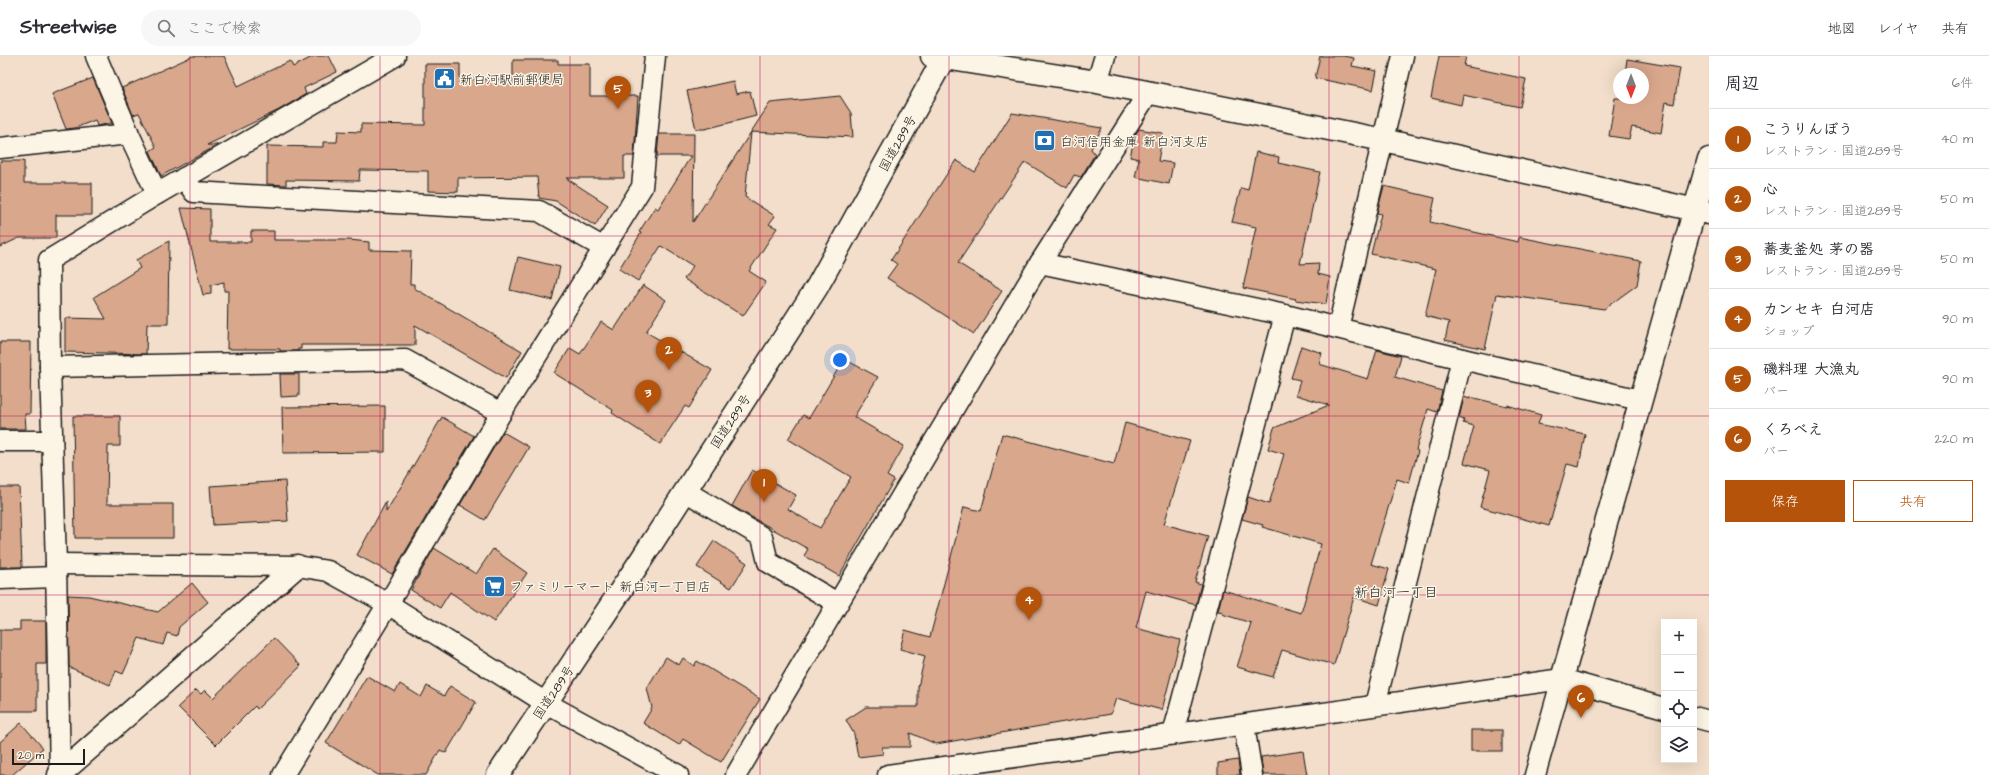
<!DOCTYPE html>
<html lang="ja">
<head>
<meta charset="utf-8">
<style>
	:root { --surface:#fff; --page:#f7f7f7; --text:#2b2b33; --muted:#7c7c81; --line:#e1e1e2; --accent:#b45309 }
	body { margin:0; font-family:"Architects Daughter","Klee One",sans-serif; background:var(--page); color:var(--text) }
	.controls { position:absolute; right:12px; bottom:12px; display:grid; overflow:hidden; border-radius:0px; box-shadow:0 4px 16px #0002 }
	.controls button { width:36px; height:36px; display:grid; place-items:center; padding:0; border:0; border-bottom:1px solid var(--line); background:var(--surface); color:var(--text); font:20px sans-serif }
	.compass { position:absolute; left:1613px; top:12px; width:36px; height:36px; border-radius:50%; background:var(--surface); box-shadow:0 4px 16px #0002; rotate:180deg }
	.scale { position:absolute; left:12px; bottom:10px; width:73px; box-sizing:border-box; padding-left:4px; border:2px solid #1c1c1c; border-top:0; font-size:11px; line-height:14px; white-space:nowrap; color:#1c1c1c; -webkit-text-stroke:3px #fcf5e5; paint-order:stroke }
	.you { position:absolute; left:840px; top:304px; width:14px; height:14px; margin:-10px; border:3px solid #fff; border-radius:50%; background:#1a73e8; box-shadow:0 0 0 6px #1a73e833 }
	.badge { display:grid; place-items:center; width:26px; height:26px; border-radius:50%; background:var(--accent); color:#fff; font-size:13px; font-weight:700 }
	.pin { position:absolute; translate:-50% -33px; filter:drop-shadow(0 1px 2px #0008) }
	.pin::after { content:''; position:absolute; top:21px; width:14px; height:12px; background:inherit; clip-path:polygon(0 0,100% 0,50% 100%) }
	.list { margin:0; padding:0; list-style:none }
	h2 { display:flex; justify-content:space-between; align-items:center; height:52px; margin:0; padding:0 16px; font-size:17px }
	h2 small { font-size:13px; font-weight:400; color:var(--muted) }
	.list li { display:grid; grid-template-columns:26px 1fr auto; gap:12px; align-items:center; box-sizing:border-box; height:60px; padding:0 16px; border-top:1px solid var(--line) }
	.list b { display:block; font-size:15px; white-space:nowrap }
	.list p { margin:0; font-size:13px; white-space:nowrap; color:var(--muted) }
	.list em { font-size:13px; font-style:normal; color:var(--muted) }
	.actions { display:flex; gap:8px; padding:12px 16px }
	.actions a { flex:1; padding:9px 0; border:1px solid var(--accent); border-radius:0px; text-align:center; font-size:14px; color:var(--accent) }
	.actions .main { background:var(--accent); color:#fff }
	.icon { flex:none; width:22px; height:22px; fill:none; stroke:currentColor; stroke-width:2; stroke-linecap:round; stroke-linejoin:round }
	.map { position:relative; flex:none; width:1709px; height:719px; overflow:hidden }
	header { display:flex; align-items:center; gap:24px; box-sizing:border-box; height:56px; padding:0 20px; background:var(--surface); border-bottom:1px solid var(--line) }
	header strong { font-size:19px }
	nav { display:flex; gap:22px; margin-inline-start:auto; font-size:14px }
	.search { width:280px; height:36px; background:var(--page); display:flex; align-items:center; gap:10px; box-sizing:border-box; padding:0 14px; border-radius:22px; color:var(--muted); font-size:15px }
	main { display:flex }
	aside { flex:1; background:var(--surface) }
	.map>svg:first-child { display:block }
</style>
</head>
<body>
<header>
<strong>Streetwise</strong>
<div class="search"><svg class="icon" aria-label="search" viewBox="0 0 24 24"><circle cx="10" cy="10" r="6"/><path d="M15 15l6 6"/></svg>ここで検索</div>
<nav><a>地図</a><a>レイヤ</a><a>共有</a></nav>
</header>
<main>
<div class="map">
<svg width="1709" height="719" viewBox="0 0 1709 719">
	<rect width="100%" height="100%" fill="#f2deca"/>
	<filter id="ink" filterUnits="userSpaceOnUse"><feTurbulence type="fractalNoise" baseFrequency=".025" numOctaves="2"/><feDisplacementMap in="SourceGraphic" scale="8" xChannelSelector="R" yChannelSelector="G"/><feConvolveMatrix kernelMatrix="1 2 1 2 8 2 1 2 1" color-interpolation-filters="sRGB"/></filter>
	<g filter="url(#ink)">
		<!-- building -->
		<g fill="#d9a78c" stroke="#1c1c1c">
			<path d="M193 0H224L238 30 290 5 293 11 314 0H329L337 16 304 32 306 38 279 54 207 89H218L161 120 150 95 156 91 139 57 133 59 122 32Z"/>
			<path d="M1320 0H1343L1354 2 1352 10 1377 15 1373 34 1315 22Z"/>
			<path d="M1439 0H1466L1464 10 1526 23 1520 51 1463 39 1461 49 1431 42Z"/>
			<path d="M1627 3 1680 12 1674 48 1666 46 1661 77 1632 71 1629 83 1609 80 1615 42H1643V18H1625Z"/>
			<path d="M513 4H558V8H590V40H638L634 100H624V122H566L608 149 595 170 556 145 539 142 537 121 458 122V136L428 135V115L360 114 359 125 286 124V129L267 128V90L323 91V86H337L338 75 361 76V68L425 69V8H460V23H513Z"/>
			<path d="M93 22 112 67 97 70 95 64 75 72 66 73 52 38Z"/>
			<path d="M733 25 736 38 750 35 756 60 705 73H696L687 35Z"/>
			<path d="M840 40 851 57 853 81 751 76 770 47Z"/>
			<path d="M1012 57 1102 72 1091 93 1095 98 1081 121 1074 119 1067 132 1025 106 958 207 1002 235 974 278 887 222 897 208 891 204 956 104 975 116Z"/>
			<path d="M1139 73 1163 77 1158 105 1173 107 1169 128 1135 121 1139 103 1130 101 1135 79Z"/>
			<path d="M751 76 745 141 775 160 769 168 777 172 749 215 766 226 743 260 684 223 693 210 661 190 638 225 619 213 641 177 639 176 655 151 658 153 691 100H657L659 78H694L693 166Z"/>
			<path d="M1256 96 1279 101 1278 107 1320 116 1300 208 1319 207 1318 218 1330 221 1326 248 1295 244 1296 243 1243 232 1256 171 1232 166 1241 132 1248 134Z"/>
			<path d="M0 105H24V127H92V159H56V182H19L0 191Z"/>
			<path d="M1384 130 1435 142 1430 166 1518 186 1519 181 1641 205 1637 229 1604 253 1497 238 1485 293 1445 284 1449 266 1425 260 1436 213 1371 198 1381 158 1377 157Z"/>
			<path d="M181 152 210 153V186H251V175H274V184H349L369 186V194L411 195 410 228H414V232L522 295 506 322 415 269V289H301V293H298V295H280V293H227L228 235H224V226L211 229V238L203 239Z"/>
			<path d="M169 185 168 268H147L146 298 65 296V262L106 263 94 241 140 212 136 204Z"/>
			<path d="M518 201 560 211 552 244 510 234Z"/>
			<path d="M643 229 666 244 646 276 712 314 689 352 685 350 660 388 612 357 613 354 554 317 570 292 580 298 601 266 614 274Z"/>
			<path d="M0 286H31L30 358H25L26 373H0Z"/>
			<path d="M1301 290 1322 297 1319 308 1368 323 1377 294 1401 300 1395 321 1442 335 1437 356 1428 353 1416 394 1418 395 1409 427 1397 423 1371 508 1389 513 1379 549 1354 541 1334 609 1282 594 1273 621 1237 611 1251 567 1222 558 1223 556 1218 555 1223 534 1301 557 1321 488 1262 471 1263 469 1242 463 1248 441 1269 448 1284 398 1268 393 1274 372 1329 349 1296 339 1300 324 1291 322Z"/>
			<path d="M844 303 878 321 854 361 904 390 887 420 894 424 839 520 804 500 808 493 732 450 752 414 796 439 788 453 820 472 851 421 788 383 803 359 809 362Z"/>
			<path d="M280 318H299V340L281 341Z"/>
			<path d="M1464 341 1470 343V341L1507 350V349L1541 359 1538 368 1585 378 1579 411 1567 408 1549 470 1480 451 1490 414 1464 407 1474 370 1463 367 1464 364 1459 362Z"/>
			<path d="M385 350V396L283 397 282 351Z"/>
			<path d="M73 360H120V390H108L107 448H173V482H75Z"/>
			<path d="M442 361 474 380 392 518 357 499 386 446V456Z"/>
			<path d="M1125 367 1190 385 1164 468 1208 480 1195 526 1201 528 1196 549 1146 535 1136 572 1180 584 1162 654 1116 642 1111 658 936 688 910 677V691H882L883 698 858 701 854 678 846 664 866 651H918V631L925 600 900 593 905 574 930 581 964 451 981 455 1002 378 1114 408Z"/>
			<path d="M503 376 529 391 485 464 460 449Z"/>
			<path d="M285 425 288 465 213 469 210 430Z"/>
			<path d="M0 431H19L22 511H0Z"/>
			<path d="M714 485 747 507 731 532 697 511Z"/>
			<path d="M434 492 476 518 493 493 527 517 494 566 450 536 440 552 411 534Z"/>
			<path d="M192 527 208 546 179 571 177 580 167 577 163 589 139 582 123 618 116 615 110 629 69 611 68 539 89 540 158 556Z"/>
			<path d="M20 565H46V608H37V655H0V574H20Z"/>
			<path d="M274 582 301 610 257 653 255 650 216 689 178 651 196 634 201 638 205 634 213 642Z"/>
			<path d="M666 601 679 609 683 602 694 610 697 605 760 643 721 706 683 683 679 689 643 667 652 652 647 632Z"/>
			<path d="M367 620 395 636 400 628 421 641 427 630 444 640 450 630 476 646 446 697 440 694 426 719H378L326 687Z"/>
			<path d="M21 667 43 692 12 719H0V686Z"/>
			<rect x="1471" y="674" width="31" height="21"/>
			<path d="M1303 695 1307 719H1263L1261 701Z"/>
			<path d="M1238 704 1240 719H1218V707Z"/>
		</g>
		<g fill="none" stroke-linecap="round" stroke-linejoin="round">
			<defs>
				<g id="minor">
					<path d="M96 0 129 78 157 138"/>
					<path d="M1097 26 1105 0"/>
					<path d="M0 92 129 78"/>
					<path d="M184 122 194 136 539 155 604 192"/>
					<path d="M1040 207 1285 259 1462 303 1640 344"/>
					<path d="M1338 272 1403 0"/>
					<path d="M50 311 405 304 501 357"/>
					<path d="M0 385H52"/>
					<path d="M685 435 762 481 768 506 837 547"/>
					<path d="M56 508 297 510 328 515 388 548 546 647 678 719"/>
					<path d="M0 523 56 521"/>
					<path d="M1375 649 1462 303"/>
					<path d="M1694 661 1709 665"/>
					<path d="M1244 669 1252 719"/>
					<path d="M1173 678 1285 259"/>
					<path d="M60 719 56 508 50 311 49 204 157 138 395 0"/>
					<path d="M283 719 388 548 501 357 642 131 655 0"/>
					<path d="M736 719 1040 207 1148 37"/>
					<path d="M888 719 1562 623 1664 652"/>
					<path d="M1535 719 1562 623"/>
				</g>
				<g id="tertiary">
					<path d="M932 0 1097 26 1383 84 1709 157"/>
					<path d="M1562 623 1709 103"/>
					<path d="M59 719 297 510"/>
				</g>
				<path id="trunk" d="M498 719 641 504 817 231 945 0"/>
			</defs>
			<!-- minor casing -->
			<use href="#minor" stroke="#1c1c1c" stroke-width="23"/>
			<!-- tertiary casing -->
			<use href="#tertiary" stroke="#1c1c1c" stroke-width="25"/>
			<!-- trunk casing -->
			<use href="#trunk" stroke="#1c1c1c" stroke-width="25"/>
			<!-- minor -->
			<use href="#minor" stroke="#fcf5e5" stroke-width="20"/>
			<!-- tertiary -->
			<use href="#tertiary" stroke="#fcf5e5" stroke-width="22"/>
			<!-- trunk -->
			<use href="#trunk" stroke="#fcf5e5" stroke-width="22"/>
		</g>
	</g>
	<!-- grid -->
	<path fill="none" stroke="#c2185b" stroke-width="1" stroke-opacity="0.55" d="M190 0V719M380 0V719M570 0V719M760 0V719M949 0V719M1139 0V719M1329 0V719M1519 0V719M0 180H1709M0 360H1709M0 539H1709"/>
	<!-- icons -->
	<defs>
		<symbol id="civic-square" viewBox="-11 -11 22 22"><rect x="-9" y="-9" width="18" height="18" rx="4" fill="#1f6fb2" stroke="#fcf5e5"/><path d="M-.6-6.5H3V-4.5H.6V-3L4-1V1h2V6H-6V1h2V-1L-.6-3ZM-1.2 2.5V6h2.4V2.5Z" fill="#fff"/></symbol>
		<symbol id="bank-square" viewBox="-11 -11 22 22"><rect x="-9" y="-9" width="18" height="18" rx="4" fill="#1f6fb2" stroke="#fcf5e5"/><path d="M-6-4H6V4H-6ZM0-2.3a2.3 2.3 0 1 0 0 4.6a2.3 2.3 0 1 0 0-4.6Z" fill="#fff"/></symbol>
		<symbol id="supermarket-square" viewBox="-11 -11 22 22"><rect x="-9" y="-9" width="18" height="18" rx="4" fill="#1f6fb2" stroke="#fcf5e5"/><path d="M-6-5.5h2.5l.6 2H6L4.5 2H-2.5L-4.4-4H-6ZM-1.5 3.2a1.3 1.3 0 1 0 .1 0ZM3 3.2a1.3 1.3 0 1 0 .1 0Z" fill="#fff"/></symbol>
	</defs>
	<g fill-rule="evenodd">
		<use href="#civic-square" x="432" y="10" width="25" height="25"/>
		<use href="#bank-square" x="1032" y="72" width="25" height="25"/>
		<use href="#supermarket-square" x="482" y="518" width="25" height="25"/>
	</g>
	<g text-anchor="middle" stroke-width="3" stroke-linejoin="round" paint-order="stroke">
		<!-- poi labels -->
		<g font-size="13" fill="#1c1c1c" stroke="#fcf5e5" text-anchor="start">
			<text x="460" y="28">新白河駅前郵便局</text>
			<text x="1060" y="90">白河信用金庫 新白河支店</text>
			<text x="510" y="535">ファミリーマート 新白河一丁目店</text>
		</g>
		<!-- street labels -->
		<g font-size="13" fill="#1c1c1c" stroke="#fcf5e5">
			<text transform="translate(897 87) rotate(-61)" y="5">国道289号</text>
			<text transform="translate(730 365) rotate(-57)" y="5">国道289号</text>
			<text transform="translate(553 636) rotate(-56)" y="5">国道289号</text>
		</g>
		<!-- neighbourhood labels -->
		<g font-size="14" fill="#1c1c1c" stroke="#fcf5e5">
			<text x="1396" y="541">新白河一丁目</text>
		</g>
	</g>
</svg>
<div class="controls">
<button>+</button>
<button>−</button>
<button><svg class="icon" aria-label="locate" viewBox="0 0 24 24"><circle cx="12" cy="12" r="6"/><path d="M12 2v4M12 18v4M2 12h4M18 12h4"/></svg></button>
<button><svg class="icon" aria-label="layers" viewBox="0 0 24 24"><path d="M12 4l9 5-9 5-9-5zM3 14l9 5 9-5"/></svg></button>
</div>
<svg class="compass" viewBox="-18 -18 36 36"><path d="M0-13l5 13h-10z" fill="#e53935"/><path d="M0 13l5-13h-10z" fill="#7c7c81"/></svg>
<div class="scale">20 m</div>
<div class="you"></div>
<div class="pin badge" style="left:764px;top:446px">1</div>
<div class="pin badge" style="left:669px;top:314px">2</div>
<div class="pin badge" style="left:648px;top:357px">3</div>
<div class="pin badge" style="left:1029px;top:564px">4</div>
<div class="pin badge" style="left:618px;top:53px">5</div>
<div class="pin badge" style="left:1581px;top:662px">6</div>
</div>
<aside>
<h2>周辺<small>6件</small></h2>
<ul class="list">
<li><span class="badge">1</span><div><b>こうりんぼう</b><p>レストラン · 国道289号</p></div><em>40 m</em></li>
<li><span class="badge">2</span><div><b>心</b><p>レストラン · 国道289号</p></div><em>50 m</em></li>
<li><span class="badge">3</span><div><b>蕎麦釜処 茅の器</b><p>レストラン · 国道289号</p></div><em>50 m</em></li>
<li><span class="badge">4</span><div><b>カンセキ 白河店</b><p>ショップ</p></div><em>90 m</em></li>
<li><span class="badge">5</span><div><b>磯料理 大漁丸</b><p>バー</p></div><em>90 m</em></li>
<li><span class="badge">6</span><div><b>くろべえ</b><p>バー</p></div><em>220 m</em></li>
</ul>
<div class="actions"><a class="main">保存</a><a>共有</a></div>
</aside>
</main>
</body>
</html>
